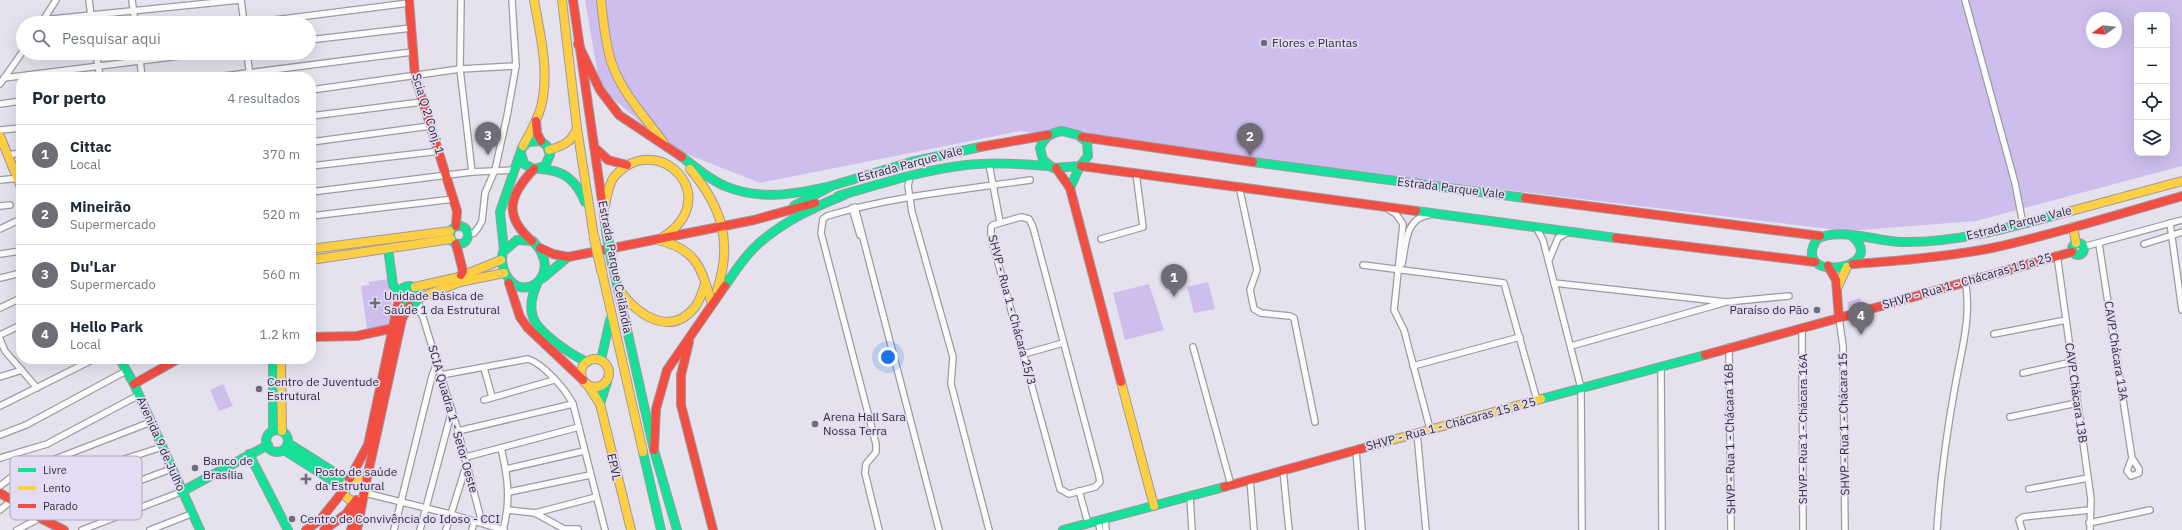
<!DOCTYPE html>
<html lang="pt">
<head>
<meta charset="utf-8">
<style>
	:root { --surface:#fff; --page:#f2f2f3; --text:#1f2937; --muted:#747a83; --line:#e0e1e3; --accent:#6f6c76 }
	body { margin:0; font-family:"IBM Plex Sans",sans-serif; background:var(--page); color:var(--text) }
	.controls { position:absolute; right:12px; top:12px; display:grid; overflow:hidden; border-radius:8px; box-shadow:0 4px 16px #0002 }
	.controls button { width:36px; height:36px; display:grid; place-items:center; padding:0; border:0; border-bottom:1px solid var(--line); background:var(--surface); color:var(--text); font:20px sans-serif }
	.compass { position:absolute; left:2086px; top:12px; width:36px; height:36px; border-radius:50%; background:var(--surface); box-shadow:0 4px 16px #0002; rotate:256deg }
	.you { position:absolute; left:888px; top:357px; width:14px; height:14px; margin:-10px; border:3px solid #fff; border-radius:50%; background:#1a73e8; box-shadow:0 0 0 6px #1a73e833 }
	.badge { display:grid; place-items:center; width:26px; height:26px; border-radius:50%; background:var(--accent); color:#fff; font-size:13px; font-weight:700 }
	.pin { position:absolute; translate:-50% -33px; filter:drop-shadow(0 1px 2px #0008) }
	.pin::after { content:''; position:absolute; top:21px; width:14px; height:12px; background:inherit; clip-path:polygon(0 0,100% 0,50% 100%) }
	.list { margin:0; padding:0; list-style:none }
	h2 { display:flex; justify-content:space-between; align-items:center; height:52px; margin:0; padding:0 16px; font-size:17px }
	h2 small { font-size:13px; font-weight:400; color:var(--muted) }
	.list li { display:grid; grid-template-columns:26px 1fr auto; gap:12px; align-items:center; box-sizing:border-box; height:60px; padding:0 16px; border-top:1px solid var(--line) }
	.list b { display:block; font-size:15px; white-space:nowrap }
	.list p { margin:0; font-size:13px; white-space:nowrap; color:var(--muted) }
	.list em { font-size:13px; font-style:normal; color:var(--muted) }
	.icon { flex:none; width:22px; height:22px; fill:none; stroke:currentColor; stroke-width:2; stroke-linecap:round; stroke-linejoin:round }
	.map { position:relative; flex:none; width:2182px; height:530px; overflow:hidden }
	.search { position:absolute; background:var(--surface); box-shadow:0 4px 16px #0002; left:16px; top:16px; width:300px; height:44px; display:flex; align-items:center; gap:10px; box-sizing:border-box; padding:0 14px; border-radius:22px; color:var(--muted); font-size:15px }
	.panel { position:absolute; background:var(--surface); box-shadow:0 4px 16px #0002; left:16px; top:72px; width:300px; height:292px; border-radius:16px }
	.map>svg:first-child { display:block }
</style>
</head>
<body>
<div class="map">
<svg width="2182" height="530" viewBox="0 0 2182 530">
	<rect width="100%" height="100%" fill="#e5e2ee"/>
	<!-- green -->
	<g fill="#cdbeed" fill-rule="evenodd">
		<path d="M585 0H2182V166L1976 221 1847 231 1020 131 760 183 669 147 600 87ZM2137 15H2167V153H2137ZM2092 18H2116V42H2092Z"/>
		<path d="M388 279C389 293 397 315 388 327L367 329 361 286 369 285V282Z"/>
		<path d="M1208 282 1215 309 1194 313 1187 287Z"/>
		<path d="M1149 284 1164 330 1125 340 1113 293Z"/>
		<path d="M1860 298 1863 306 1849 310 1847 302Z"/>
		<path d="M223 384 233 406 219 411 210 390Z"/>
	</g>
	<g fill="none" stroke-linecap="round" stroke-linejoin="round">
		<defs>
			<g id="street">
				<path d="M89 0 92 23"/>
				<path d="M132 0 135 23"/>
				<path d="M241 0 244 23"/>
				<path d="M461 0 460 69 472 172"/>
				<path d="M1965 0 2015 183 2023 224"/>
				<path d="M42 20 240 0"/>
				<path d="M42 22 56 0"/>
				<path d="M251 23 409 3"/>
				<path d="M309 40 411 28"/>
				<path d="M96 53 100 77"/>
				<path d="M139 53 142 77"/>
				<path d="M247 53 250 77"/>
				<path d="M216 77 412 52"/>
				<path d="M4 78 203 53"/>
				<path d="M0 84 23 51"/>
				<path d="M311 90 460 69 516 66"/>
				<path d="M0 104 21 101"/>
				<path d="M311 116 422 102"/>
				<path d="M0 130 21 128"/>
				<path d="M311 142 430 126"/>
				<path d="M7 155 21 153"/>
				<path d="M989 164 1000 222"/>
				<path d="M311 166 440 151"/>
				<path d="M910 177 908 186 912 212 953 357 951 384 989 530"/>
				<path d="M0 180 21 178"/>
				<path d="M1239 186 1257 270 1250 290 1254 309 1261 313 1290 316 1294 318 1315 422"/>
				<path d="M311 192 472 172 514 170"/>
				<path d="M0 206 10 205"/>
				<path d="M855 207 939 530"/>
				<path d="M852 208 860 235"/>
				<path d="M1388 209 1396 214 1403 224 1394 310 1404 330 1430 429"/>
				<path d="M311 216 454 199"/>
				<path d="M1021 217 1029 219 1033 227 1099 476 1100 482 1095 487 1069 494 1060 489 991 237V227L993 225Z"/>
				<path d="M2170 223 2182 310"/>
				<path d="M1536 227 1543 240 1581 388 1582 530"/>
				<path d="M0 229 21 219"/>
				<path d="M469 234 474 233 478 228 482 221 485 193 495 170 507 116 516 66 512 0"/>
				<path d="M1101 239 1143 227 1136 173"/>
				<path d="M2099 244 2132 458 2139 469V473L2131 476 2127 471 2132 458"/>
				<path d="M2144 244 2182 232"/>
				<path d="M2083 247 2182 220"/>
				<path d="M0 254 21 251"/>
				<path d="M2057 255 2091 499 2090 530"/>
				<path d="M1549 260 1558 238 1568 232"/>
				<path d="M1402 264C1406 245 1405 218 1429 215"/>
				<path d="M1363 265 1504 283 1537 400"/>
				<path d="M0 278 21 273"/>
				<path d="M1554 283 1726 302 1789 296"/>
				<path d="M418 301 458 431 482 523"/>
				<path d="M414 305 422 315"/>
				<path d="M0 308 21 298"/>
				<path d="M1839 318 1843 346 1845 530"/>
				<path d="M1802 329 1803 530"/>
				<path d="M1994 334 2066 320"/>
				<path d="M0 335 21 325"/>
				<path d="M0 339 5 351 37 388"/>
				<path d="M1571 346 1723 303"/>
				<path d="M1193 347 1231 485"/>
				<path d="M1729 347 1731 530"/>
				<path d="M1024 354 1063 343"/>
				<path d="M161 359 165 366"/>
				<path d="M1413 366 1520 337"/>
				<path d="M1661 366 1662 530"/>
				<path d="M484 368 492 397"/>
				<path d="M2023 373 2072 362"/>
				<path d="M441 375 528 359C544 364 566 390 573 404L605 530"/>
				<path d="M0 377 22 370"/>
				<path d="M484 400 554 380"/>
				<path d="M0 406 94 359"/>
				<path d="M2010 417 2077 403"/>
				<path d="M458 431 573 404"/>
				<path d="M1417 433 1426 530"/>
				<path d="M0 435 26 425 126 371"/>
				<path d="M501 448C508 477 511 501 503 530"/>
				<path d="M1356 450 1362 530"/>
				<path d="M466 457 579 427"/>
				<path d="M0 458 47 444 139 395"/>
				<path d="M506 469 584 451"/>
				<path d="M1283 470 1289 530"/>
				<path d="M1250 479 1254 530"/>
				<path d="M0 486 14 475 151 422"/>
				<path d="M2029 489 2088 478"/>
				<path d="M1079 491 1088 523"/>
				<path d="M509 492 590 475"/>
				<path d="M365 493 450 514 504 530"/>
				<path d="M1190 497 1192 530"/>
				<path d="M17 504C60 477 114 463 162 447"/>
				<path d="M0 510 12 500"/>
				<path d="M508 510 535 513 596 497"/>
				<path d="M535 513 564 529H578"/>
				<path d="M1105 519 1106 530"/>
				<path d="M1098 520 1100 530"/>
				<path d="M2089 523 2150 510"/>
				<path d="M17 530 40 518 171 469"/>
				<path d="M82 530 181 492"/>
				<path d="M150 530 191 514"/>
				<path d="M394 530 432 376 437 363"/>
				<path d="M420 530 452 410"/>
				<path d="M446 530 467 463"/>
				<path d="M472 530 474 521"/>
				<path d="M879 530 865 473 866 464 876 452V444L821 233 823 219 827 216C893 196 962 190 1030 180"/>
				<path d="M1937 530C1940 480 1947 430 1956 381 1962 349 1972 313 1965 280"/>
				<path d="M2022 530 2019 520 2023 517 2090 510"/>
			</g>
			<g id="fast">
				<path d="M1062 131 1078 135 1087 142 1088 156 1080 166 1053 168 1043 160 1040 148C1044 137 1051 133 1062 131Z"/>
				<path d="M682 157C695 167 710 180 725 186 760 201 796 194 831 186"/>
				<path d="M1253 162 1525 198"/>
				<path d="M540 169C564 170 576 180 585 202"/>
				<path d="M1070 188 1080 166"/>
				<path d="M838 196C880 184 923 170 966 165 994 162 1022 164 1049 166"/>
				<path d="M794 206 831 186 911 162 980 147"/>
				<path d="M1416 211 1616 238"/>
				<circle cx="459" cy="235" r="9"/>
				<path d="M1853 237C1889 270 1789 284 1817 239 1837 227 1877 241 1901 242 1955 243 2009 228 2060 214"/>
				<path d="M517 240 533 241C536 245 540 249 542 254 555 281 518 305 504 270 502 264 501 259 503 252Z"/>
				<circle cx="2078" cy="249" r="6"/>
				<path d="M388 248 393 285 399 293"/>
				<path d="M504 250 500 212 522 148 528 142 541 141 547 146 550 155 545 166 534 169 524 164 521 153"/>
				<path d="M613 267 654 450 677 530"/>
				<path d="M543 278 568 257"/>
				<path d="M537 284C532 295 529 306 533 317 538 333 572 355 587 362"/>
				<circle cx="409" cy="296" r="10"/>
				<path d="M725 286C734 273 742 260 753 249 778 224 812 208 844 195"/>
				<path d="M120 359 134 384 200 530"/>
				<path d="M273 359V431"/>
				<path d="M601 360 610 320"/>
				<path d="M1541 399 1705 355"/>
				<path d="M600 404 607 382"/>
				<circle cx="277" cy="441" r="11"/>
				<path d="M288 443 348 481"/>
				<path d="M284 450 344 488"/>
				<path d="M643 452 661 530"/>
				<path d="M249 454 288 530"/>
				<path d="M181 492 268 445"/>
				<path d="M1063 530 1224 487"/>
			</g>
			<g id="slow">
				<path d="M562 0 577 128 594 237"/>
				<path d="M601 0C603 20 605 41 611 61 621 92 645 117 664 143"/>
				<path d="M0 136 21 187"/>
				<path d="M523 146C530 133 537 121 541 107 550 72 540 34 534 0"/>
				<path d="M549 150C563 146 572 142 577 128"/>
				<path d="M690 169C722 207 733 242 717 290"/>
				<path d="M605 206C607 197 608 185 614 177 657 126 730 200 658 240"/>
				<path d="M2060 214 2182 181"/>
				<path d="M2073 227 2076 243"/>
				<path d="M658 240C698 250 701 268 712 304"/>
				<path d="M311 249 450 231"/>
				<path d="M311 260 451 239"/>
				<path d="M602 272 643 452"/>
				<path d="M415 287 459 277 501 260"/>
				<path d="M1837 288 1847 267"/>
				<path d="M620 291C638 315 670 338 695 307 700 301 702 292 705 284"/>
				<path d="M419 298 460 282 504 273"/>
				<circle cx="595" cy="373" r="14"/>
				<path d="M281 359 282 431"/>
				<path d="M1121 382 1154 506"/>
				<path d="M587 384 600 404 631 530"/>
				<path d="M1378 444 1541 399"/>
				<circle cx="355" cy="490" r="11"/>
			</g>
			<g id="jam">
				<path d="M409 0 415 76 457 211 456 226"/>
				<path d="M573 0 606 229"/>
				<path d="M578 44 600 90 619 115 682 157"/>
				<path d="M536 121 537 133 541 141"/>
				<path d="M1082 137 1253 162"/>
				<path d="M594 147 608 160 627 165"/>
				<path d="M980 147 1048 135"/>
				<path d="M1081 166 1416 211"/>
				<path d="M1056 168 1070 188 1121 382"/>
				<path d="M1525 198 1820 236"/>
				<path d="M1616 238 1815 262"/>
				<path d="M532 241C503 216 509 195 534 169"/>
				<path d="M456 244 463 271 461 275"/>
				<path d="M540 248 553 254 568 257 754 220 815 203"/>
				<path d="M1853 264C1899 261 1946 257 1992 248 2056 234 2119 214 2182 196"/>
				<path d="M509 283 520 317 527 327 583 380"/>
				<path d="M1839 318 2072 252"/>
				<path d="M311 337 357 336 394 328"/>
				<path d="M689 342 681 375V405L713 530"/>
				<path d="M1705 355 1839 318 1836 280 1828 266"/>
				<path d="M134 384 178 359"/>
				<path d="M654 450 656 409 667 370 725 286"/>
				<path d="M349 480 368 445 399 299"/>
				<path d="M365 487 402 319 409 306"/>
				<path d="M1224 487 1378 444"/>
				<path d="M0 493 40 518 64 530"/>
				<path d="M306 530 320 520 344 490"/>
				<path d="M324 530 346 514 356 500"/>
				<path d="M351 530 357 507"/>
				<path d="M357 530 364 494"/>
			</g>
		</defs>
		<!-- street casing -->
		<use href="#street" stroke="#9c9aa3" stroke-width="8"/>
		<!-- fast casing -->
		<use href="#fast" stroke="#9c9aa3" stroke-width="10"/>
		<!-- slow casing -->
		<use href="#slow" stroke="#9c9aa3" stroke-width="10"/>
		<!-- jam casing -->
		<use href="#jam" stroke="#9c9aa3" stroke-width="10"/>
		<!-- street -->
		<use href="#street" stroke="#fbfbfc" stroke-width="5.5"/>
		<!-- fast -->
		<use href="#fast" stroke="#16e098" stroke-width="8"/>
		<!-- slow -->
		<use href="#slow" stroke="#ffcf43" stroke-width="8"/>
		<!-- jam -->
		<use href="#jam" stroke="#f24e42" stroke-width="8"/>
		<defs>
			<path id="fast-bridge" d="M606 229 613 267"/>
			<path id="slow-bridge" d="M594 237 602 272"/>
		</defs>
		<!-- fast-bridge casing -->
		<use href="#fast-bridge" stroke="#9c9aa3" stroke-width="11" stroke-linecap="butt"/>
		<!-- slow-bridge casing -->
		<use href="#slow-bridge" stroke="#9c9aa3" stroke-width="11" stroke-linecap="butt"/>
		<!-- fast-bridge -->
		<use href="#fast-bridge" stroke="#16e098" stroke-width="9"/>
		<!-- slow-bridge -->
		<use href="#slow-bridge" stroke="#ffcf43" stroke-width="9"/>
	</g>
	<!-- markers -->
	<g fill="#6f6c76" stroke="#e3dcf4" stroke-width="1.5">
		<circle cx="1264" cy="43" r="4"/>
		<path d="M373 297h4v4h4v4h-4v4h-4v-4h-4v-4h4z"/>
		<circle cx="1817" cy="310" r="4"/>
		<circle cx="259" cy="389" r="4"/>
		<circle cx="815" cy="424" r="4"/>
		<circle cx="195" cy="468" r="4"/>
		<path d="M304 473h4v4h4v4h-4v4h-4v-4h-4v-4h4z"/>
		<circle cx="292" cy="519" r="4"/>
	</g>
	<g text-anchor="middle" stroke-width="3.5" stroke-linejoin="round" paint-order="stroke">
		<!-- poi labels -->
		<g font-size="12" fill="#302d36" stroke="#e3dcf4" text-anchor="start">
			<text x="1272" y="47">Flores e Plantas</text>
			<text x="384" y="300">Unidade Básica de<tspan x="384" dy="14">Saúde 1 da Estrutural</tspan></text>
			<text x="1809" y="314" text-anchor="end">Paraíso do Pão</text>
			<text x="267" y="386">Centro de Juventude<tspan x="267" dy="14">Estrutural</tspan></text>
			<text x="823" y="421">Arena Hall Sara<tspan x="823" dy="14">Nossa Terra</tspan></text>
			<text x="203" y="465">Banco de<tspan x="203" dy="14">Brasília</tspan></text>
			<text x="315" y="476">Posto de saúde<tspan x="315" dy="14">da Estrutural</tspan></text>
			<text x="300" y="523">Centro de Convivência do Idoso - CCI</text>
		</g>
		<!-- street labels -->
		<g font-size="12" fill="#302d36" stroke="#e3dcf4">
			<text transform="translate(428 114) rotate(73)" y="4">Scia Q 2 Conj. 1</text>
			<text transform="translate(910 164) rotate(-15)" y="4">Estrada Parque Vale</text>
			<text transform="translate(1451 188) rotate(7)" y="4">Estrada Parque Vale</text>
			<text transform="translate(2019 223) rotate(-14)" y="4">Estrada Parque Vale</text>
			<text transform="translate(615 267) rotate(79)" y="4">Estrada Parque Ceilândia</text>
			<text transform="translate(1967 281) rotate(-16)" y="4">SHVP - Rua 1 - Chácaras 15 a 25</text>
			<text transform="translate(1012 310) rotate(75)" y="4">SHVP - Rua 1 - Chácara 25/3</text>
			<text transform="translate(2116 351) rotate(81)" y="4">CAVP Chácara 13A</text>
			<text transform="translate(2076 393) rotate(82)" y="4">CAVP Chácara 13B</text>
			<text transform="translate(453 419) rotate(74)" y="4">SCIA Quadra 1 - Setor Oeste</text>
			<text transform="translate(1451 424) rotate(-15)" y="4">SHVP - Rua 1 - Chácaras 15 a 25</text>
			<text transform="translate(1844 424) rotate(-91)" y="4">SHVP - Rua 1 - Chácara 15</text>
			<text transform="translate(1803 429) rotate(-90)" y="4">SHVP - Rua 1 - Chácara 16A</text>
			<text transform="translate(1730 439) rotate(-91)" y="4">SHVP - Rua 1 - Chácara 16B</text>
			<text transform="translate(161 444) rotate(66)" y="4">Avenida 9 de Julho</text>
			<text transform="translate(614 467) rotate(77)" y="4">EPVL</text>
		</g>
	</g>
	<!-- legend -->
	<rect x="10" y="456" width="132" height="64" rx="6" fill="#e3dcf4" stroke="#ada8bb" stroke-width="1"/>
	<rect x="18" y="468" width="18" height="4" fill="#16e098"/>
	<rect x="18" y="486" width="18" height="4" fill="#ffcf43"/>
	<rect x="18" y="504" width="18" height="4" fill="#f24e42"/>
	<g font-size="11" fill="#302d36">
		<text x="43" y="474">Livre</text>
		<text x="43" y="492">Lento</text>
		<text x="43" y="510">Parado</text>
	</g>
</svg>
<div class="controls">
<button>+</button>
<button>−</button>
<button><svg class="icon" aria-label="locate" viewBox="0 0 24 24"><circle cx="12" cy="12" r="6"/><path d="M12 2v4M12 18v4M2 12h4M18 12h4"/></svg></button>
<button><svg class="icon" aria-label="layers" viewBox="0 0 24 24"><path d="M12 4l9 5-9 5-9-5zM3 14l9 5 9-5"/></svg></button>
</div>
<svg class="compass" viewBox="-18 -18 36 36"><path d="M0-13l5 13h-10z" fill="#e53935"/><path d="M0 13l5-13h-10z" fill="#747a83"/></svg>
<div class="you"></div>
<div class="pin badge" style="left:1174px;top:297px">1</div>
<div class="pin badge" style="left:1250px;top:156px">2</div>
<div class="pin badge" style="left:488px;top:155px">3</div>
<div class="pin badge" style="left:1861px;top:335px">4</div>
<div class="search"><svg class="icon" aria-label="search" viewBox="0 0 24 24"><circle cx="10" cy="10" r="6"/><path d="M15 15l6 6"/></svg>Pesquisar aqui</div>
<section class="panel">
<h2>Por perto<small>4 resultados</small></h2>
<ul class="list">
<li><span class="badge">1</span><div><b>Cittac</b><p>Local</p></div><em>370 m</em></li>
<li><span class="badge">2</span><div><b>Mineirão</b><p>Supermercado</p></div><em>520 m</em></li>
<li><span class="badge">3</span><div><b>Du'Lar</b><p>Supermercado</p></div><em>560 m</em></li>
<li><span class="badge">4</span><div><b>Hello Park</b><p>Local</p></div><em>1.2 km</em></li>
</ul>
</section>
</div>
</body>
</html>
